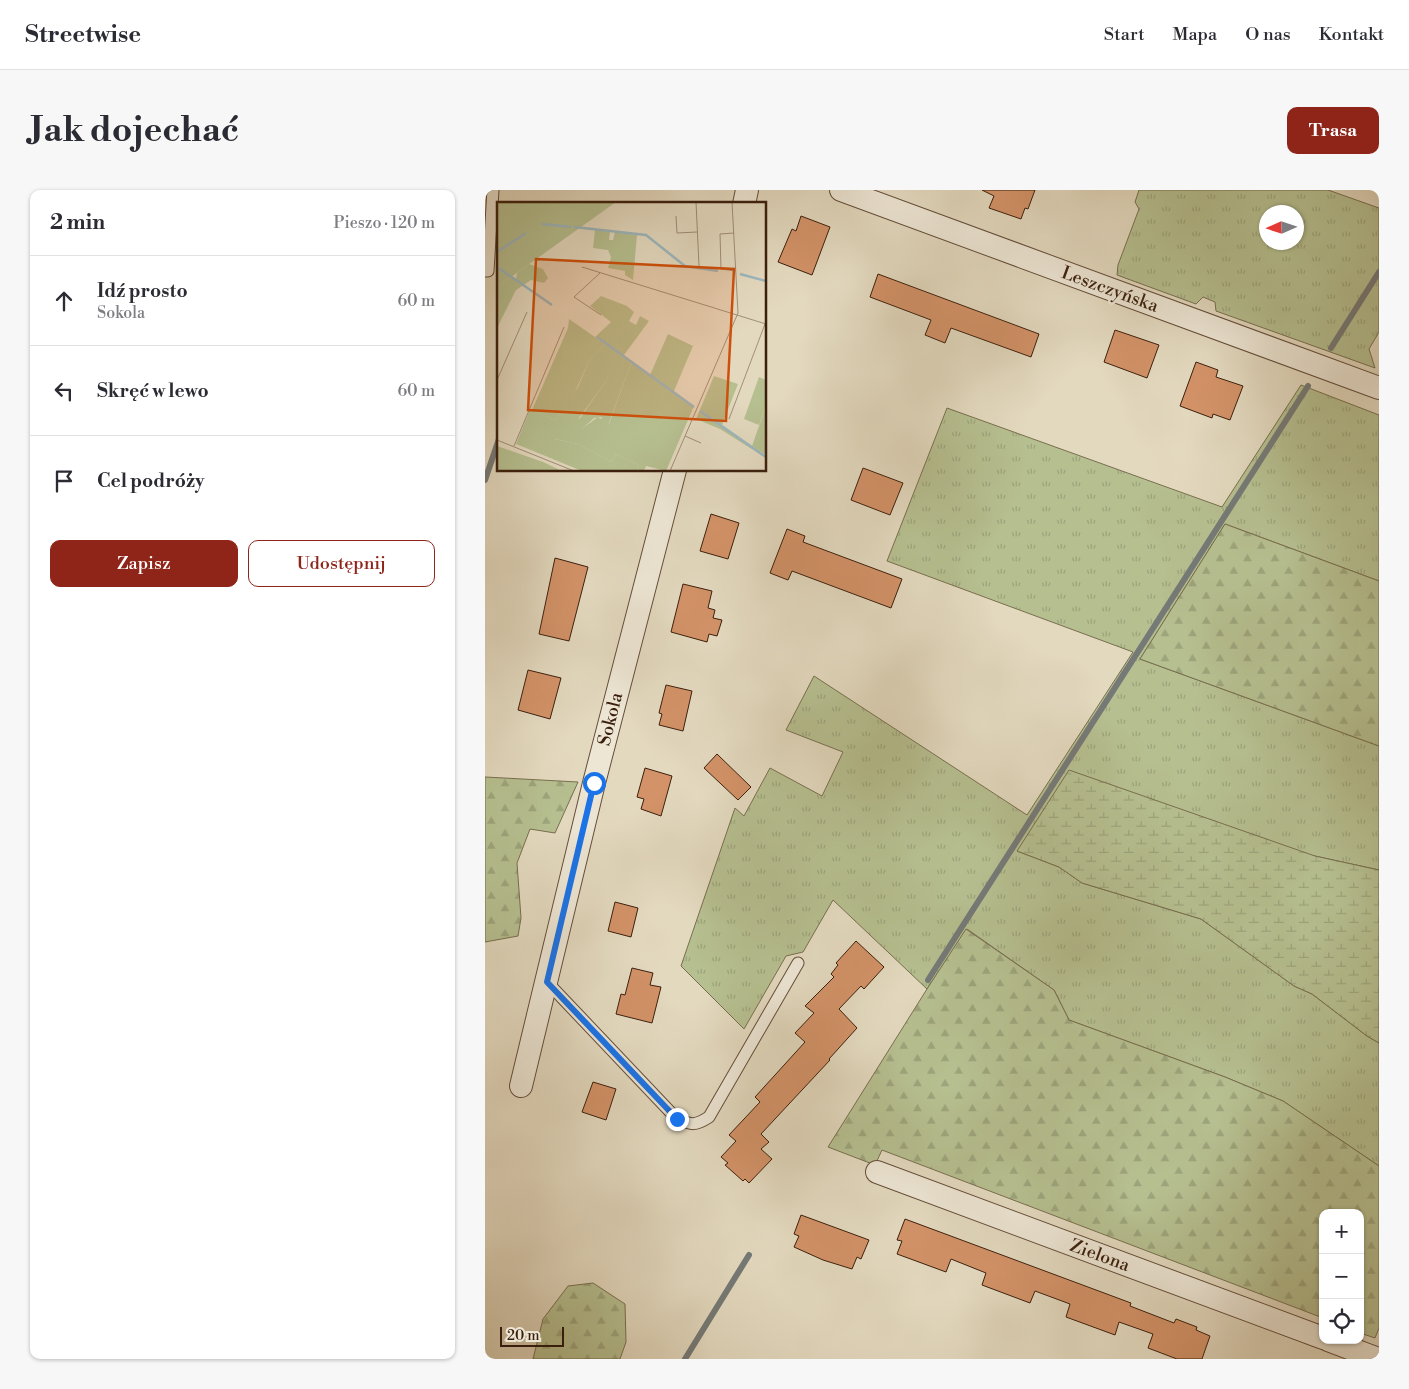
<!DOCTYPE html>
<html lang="pl">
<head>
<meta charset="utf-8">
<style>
	:root { --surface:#fff; --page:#f7f7f7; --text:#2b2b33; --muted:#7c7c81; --line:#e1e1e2; --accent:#8f2418 }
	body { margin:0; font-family:"Libre Bodoni",serif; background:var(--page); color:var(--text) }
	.controls { position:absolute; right:15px; bottom:15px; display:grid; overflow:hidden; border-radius:10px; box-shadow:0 1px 4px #0004 }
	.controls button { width:45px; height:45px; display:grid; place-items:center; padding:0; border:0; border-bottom:1px solid var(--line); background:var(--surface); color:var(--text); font:25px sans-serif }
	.compass { position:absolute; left:774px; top:15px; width:45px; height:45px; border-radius:50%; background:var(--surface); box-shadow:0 1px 4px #0004; rotate:267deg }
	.scale { position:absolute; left:15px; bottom:12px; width:64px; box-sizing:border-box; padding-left:5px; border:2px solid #3b1f0d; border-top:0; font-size:14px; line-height:18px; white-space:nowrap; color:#3b1f0d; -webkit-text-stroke:4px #ede6d5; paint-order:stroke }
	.stop { position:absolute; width:15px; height:15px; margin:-11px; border:4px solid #1a73e8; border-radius:50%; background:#fff }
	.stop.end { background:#1a73e8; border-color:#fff; box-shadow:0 1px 5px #0008 }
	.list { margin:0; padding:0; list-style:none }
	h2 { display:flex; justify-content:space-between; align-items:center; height:65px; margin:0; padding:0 20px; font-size:21px }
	h2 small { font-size:16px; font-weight:400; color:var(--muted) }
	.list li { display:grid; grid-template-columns:32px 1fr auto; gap:15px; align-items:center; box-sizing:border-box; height:90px; padding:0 20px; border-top:1px solid var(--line) }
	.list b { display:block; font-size:19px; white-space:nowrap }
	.list p { margin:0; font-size:16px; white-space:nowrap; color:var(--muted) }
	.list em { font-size:16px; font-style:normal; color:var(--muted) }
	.actions { display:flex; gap:10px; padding:15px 20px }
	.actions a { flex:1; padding:11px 0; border:1px solid var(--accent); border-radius:10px; text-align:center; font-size:18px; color:var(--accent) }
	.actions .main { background:var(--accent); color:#fff }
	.icon { flex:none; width:28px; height:28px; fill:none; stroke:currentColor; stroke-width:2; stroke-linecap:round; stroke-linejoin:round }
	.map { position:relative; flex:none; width:894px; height:1169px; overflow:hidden; border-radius:10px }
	header { display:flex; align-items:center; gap:30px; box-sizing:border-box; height:70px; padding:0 25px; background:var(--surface); border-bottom:1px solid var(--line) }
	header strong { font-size:24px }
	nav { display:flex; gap:28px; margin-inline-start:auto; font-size:18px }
	.intro { display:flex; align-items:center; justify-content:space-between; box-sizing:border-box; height:120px; padding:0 30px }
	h1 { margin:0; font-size:35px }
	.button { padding:12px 22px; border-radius:10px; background:var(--accent); color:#fff; font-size:18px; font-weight:700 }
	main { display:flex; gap:30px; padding:0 30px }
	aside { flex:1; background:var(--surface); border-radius:10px; box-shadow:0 1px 4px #0004 }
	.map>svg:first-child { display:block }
</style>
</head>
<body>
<header>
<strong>Streetwise</strong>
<nav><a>Start</a><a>Mapa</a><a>O nas</a><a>Kontakt</a></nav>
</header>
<div class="intro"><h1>Jak dojechać</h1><a class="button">Trasa</a></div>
<main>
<aside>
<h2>2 min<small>Pieszo · 120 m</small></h2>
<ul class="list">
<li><svg class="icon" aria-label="ahead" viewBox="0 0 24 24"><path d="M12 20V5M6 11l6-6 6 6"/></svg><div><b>Idź prosto</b><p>Sokola</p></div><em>60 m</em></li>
<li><svg class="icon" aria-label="left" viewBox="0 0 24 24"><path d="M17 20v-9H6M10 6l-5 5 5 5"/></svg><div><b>Skręć w lewo</b></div><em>60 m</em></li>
<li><svg class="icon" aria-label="arrive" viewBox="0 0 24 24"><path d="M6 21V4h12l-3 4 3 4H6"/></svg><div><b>Cel podróży</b></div></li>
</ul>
<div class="actions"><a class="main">Zapisz</a><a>Udostępnij</a></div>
</aside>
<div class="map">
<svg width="894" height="1169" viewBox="0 0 894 1169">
	<defs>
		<pattern id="grass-tufts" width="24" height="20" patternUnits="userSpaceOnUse" patternTransform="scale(1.25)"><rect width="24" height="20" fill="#b6bf90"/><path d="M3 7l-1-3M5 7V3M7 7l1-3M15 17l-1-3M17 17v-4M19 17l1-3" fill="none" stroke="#9da47b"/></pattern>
		<pattern id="forest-firs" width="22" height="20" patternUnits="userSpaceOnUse" patternTransform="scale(1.25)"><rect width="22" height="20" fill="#b6bf90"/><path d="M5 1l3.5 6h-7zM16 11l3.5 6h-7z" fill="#9da47b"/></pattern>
		<pattern id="wetland-marsh" width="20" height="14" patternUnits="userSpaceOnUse" patternTransform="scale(1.25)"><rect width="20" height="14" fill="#b6bf90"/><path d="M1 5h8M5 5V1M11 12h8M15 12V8" fill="none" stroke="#9da47b"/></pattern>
	</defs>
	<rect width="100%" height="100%" fill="#e3d9bf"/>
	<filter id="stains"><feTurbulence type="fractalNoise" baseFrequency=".004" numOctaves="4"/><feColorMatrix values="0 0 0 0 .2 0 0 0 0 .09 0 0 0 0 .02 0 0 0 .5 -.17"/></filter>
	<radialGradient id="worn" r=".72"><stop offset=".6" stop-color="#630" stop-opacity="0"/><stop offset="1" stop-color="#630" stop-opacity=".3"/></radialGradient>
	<!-- grass -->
	<g fill="url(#grass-tufts)" stroke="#786f4e" fill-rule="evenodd">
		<path d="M654 0H843L894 18V142L884 159 890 178 731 121 730 112 718 107 711 114 632 85 633 75 654 19 650 12ZM782 22H812V52H782Z"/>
		<path d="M816 195 894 225V391L740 334 655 469 894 556V680L830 666 532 661 574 677 597 693 716 729 809 796 827 804 882 846 894 853V976L798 911 740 887 584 830 569 800 482 739 442 799 348 710 318 762 301 766 259 839 196 776 250 618 259 626 285 578 337 606 358 562 301 540 329 486 542 625 648 462 402 371 462 218 737 317Z"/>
	</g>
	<!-- forest -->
	<g fill="url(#forest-firs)" stroke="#786f4e">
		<path d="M740 334 894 391V556L655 469Z"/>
		<path d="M0 587 93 592 70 643 45 639 32 673 36 728 33 746 0 752Z"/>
		<path d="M481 739 569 800 584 830 740 887 798 911 894 976V1138L890 1148 875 1143V1023H838V1128L397 960 390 975 343 957 442 799Z"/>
		<path d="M108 1093 140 1114 141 1152 135 1169H48L58 1129 83 1096Z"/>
	</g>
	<!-- wetland -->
	<path fill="url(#wetland-marsh)" stroke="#786f4e" d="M584 580 830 666 894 680V853L882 846 827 804 809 796 716 729 597 693 574 677 532 661Z"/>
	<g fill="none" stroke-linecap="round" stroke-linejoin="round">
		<!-- stream -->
		<g stroke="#757a77" stroke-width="6">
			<path d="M846 158 894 82"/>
			<path d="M0 290 14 249"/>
			<path d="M443 790 823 196"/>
			<path d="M200 1169 264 1065"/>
		</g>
	</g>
	<!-- building -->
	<g fill="#d39268" stroke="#3b1f0d">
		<path d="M497 0H550L543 19 540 18 536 29 504 18 509 6Z"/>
		<path d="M316 26 345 37 327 85 293 72 307 39 311 41Z"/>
		<path d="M393 84 554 144 546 167 466 138 460 153 440 145 446 130 385 107Z"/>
		<path d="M630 140 674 155 662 188 619 172Z"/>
		<path d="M711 172 733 180 731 187 758 196 745 230 728 224 727 228 695 216Z"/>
		<path d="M378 278 418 293 405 325 366 310Z"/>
		<path d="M226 324 254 333 243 369 215 361Z"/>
		<path d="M302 339 320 346 318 352 417 389 406 418 307 381 303 390 285 383Z"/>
		<path d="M70 368 103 377 84 451 54 444Z"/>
		<path d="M198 394 227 401 223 418 230 420 228 428 237 430 232 446 224 444 222 452 186 442Z"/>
		<path d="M43 480 76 488 65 529 33 520Z"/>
		<path d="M181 495 207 501 198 541 174 535 177 524 174 523Z"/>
		<path d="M232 564 266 597 253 610 219 578Z"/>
		<path d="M160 578 187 586 176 626 156 619 159 609 152 607Z"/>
		<path d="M130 712 153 718 146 747 123 741Z"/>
		<path d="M371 751 399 777 379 799 376 796 354 819 372 838 344 869 345 870 276 944 284 952 276 959 287 969 264 993 260 989 258 991 240 975 243 973 236 967 251 951 244 945 275 912 270 907 320 852 310 843 329 823 320 816 349 787 346 784 353 775 351 773Z"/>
		<path d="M147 778 168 783 165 795 176 797 167 833 131 824 136 804 140 805Z"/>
		<path d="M108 892 131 899 121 930 97 922Z"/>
		<path d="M316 1025 384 1050 376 1069 372 1067 367 1079 338 1070 309 1057 314 1046 309 1044Z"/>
		<path d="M420 1029 646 1113 645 1116 689 1133 691 1129 712 1137 711 1140 725 1146 717 1169H692L663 1158 668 1144 634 1132 630 1145 581 1127 585 1114 550 1101 545 1113 497 1095 501 1083 466 1069 461 1082 412 1064 417 1051 412 1050Z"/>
	</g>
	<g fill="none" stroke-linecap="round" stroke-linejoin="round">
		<defs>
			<g id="lane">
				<path d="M0 81H3L8 0"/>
				<path d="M62 792 192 929C207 935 210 936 224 927L313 773"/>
			</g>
			<g id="street">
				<path d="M356 0 894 198"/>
				<path d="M259 14 262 0"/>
				<path d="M36 896 109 593 190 280"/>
				<path d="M392 982 838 1148"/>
				<path d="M843 1150 893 1169"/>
			</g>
		</defs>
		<!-- lane casing -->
		<use href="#lane" stroke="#654e3a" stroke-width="13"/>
		<!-- street casing -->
		<use href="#street" stroke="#654e3a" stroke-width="24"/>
		<!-- lane -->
		<use href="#lane" stroke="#ede6d5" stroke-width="11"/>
		<!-- street -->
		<use href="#street" stroke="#ede6d5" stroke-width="22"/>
	</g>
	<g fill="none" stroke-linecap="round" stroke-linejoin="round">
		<!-- route -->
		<path stroke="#1a73e8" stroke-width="6" d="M109 593 62 792 192 929"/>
	</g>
	<g text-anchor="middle" stroke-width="5" stroke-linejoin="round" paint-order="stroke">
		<!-- street labels -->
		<g font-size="18" fill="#3b1f0d" stroke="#ede6d5">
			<text transform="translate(625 99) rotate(20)" y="6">Leszczyńska</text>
			<text transform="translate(125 529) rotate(-76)" y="6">Sokola</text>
			<text transform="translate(615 1065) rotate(20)" y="6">Zielona</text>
		</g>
	</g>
	<!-- overview -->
	<g transform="translate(12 12)">
		<rect width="269" height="269" fill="#e3d9bf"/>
		<path d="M104 94 130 104 137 110 132 119 139 123 143 114 152 119 127 153 153 173 171 132 196 144 177 189 197 204 169 269 149 264 147 269H140L142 263 119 252 115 260 81 242 58 237 56 241 46 236 30 215 33 207 58 218 81 185 92 159 108 142 98 135 114 120 93 104ZM121 152 134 161 112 222 101 215 86 226 82 216 107 182ZM217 174 241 182 225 223 269 256 223 227 199 217ZM262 175 269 178V204L262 223 247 217Z" fill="#b6bf90" fill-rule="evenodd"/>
		<path d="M98 28 113 30 112 38H116L118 30 140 33 136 78 128 73V69L111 66 114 55 111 48 96 46ZM32 62 46 67 51 76 47 81 34 78 19 88 0 126V85L14 75 19 77 20 71ZM72 117 108 142 92 159 76 194 58 218 35 208 71 126ZM152 174 174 190 146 256 122 244ZM269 204V253L255 244ZM30 215 50 225 46 235 56 240 58 237 81 242 115 260 119 252 142 263 140 269H85L19 242ZM0 244 46 260 65 269H0Z" fill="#b6bf90"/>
		<path d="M121 151 134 161 106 237 99 234 105 215 97 216 86 226 81 219 107 182Z" fill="#b6bf90"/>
		<path d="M0 0H119L0 85Z" fill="#b6bf90"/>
		<path fill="none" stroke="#9cb7be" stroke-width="2.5" d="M45 22 74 25M77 25 149 33 188 64 221 69M0 50 29 31M0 65 55 103M243 72 269 79M100 135 197 205M203 209 269 255"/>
		<path fill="none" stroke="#a08f78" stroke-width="1" d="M199 0 202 64M179 14 180 31 200 30M237 31 223 32 224 67 239 69M85 65 269 122M103 71 77 95 104 113M0 178 30 110M232 217 268 122M188 234 204 241M0 238 77 269M17 244 67 125M173 269 241 111 235 0"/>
		<path fill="#ce500c" fill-opacity="0.15" stroke="#ce500c" stroke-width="2.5" d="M39 57 237 67 229 219 31 208Z"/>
		<rect width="269" height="269" fill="none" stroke="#3b1f0d" stroke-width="2.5"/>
	</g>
	<rect width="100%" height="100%" filter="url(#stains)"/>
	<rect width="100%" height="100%" fill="url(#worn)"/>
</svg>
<div class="controls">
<button>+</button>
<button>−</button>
<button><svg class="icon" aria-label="locate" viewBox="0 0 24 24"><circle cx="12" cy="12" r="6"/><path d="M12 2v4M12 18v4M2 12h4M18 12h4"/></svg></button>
</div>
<svg class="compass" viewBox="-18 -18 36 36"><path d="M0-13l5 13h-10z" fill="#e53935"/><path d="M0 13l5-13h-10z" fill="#7c7c81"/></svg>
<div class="scale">20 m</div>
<div class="stop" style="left:109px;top:593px"></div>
<div class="stop end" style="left:192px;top:929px"></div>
</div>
</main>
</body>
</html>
